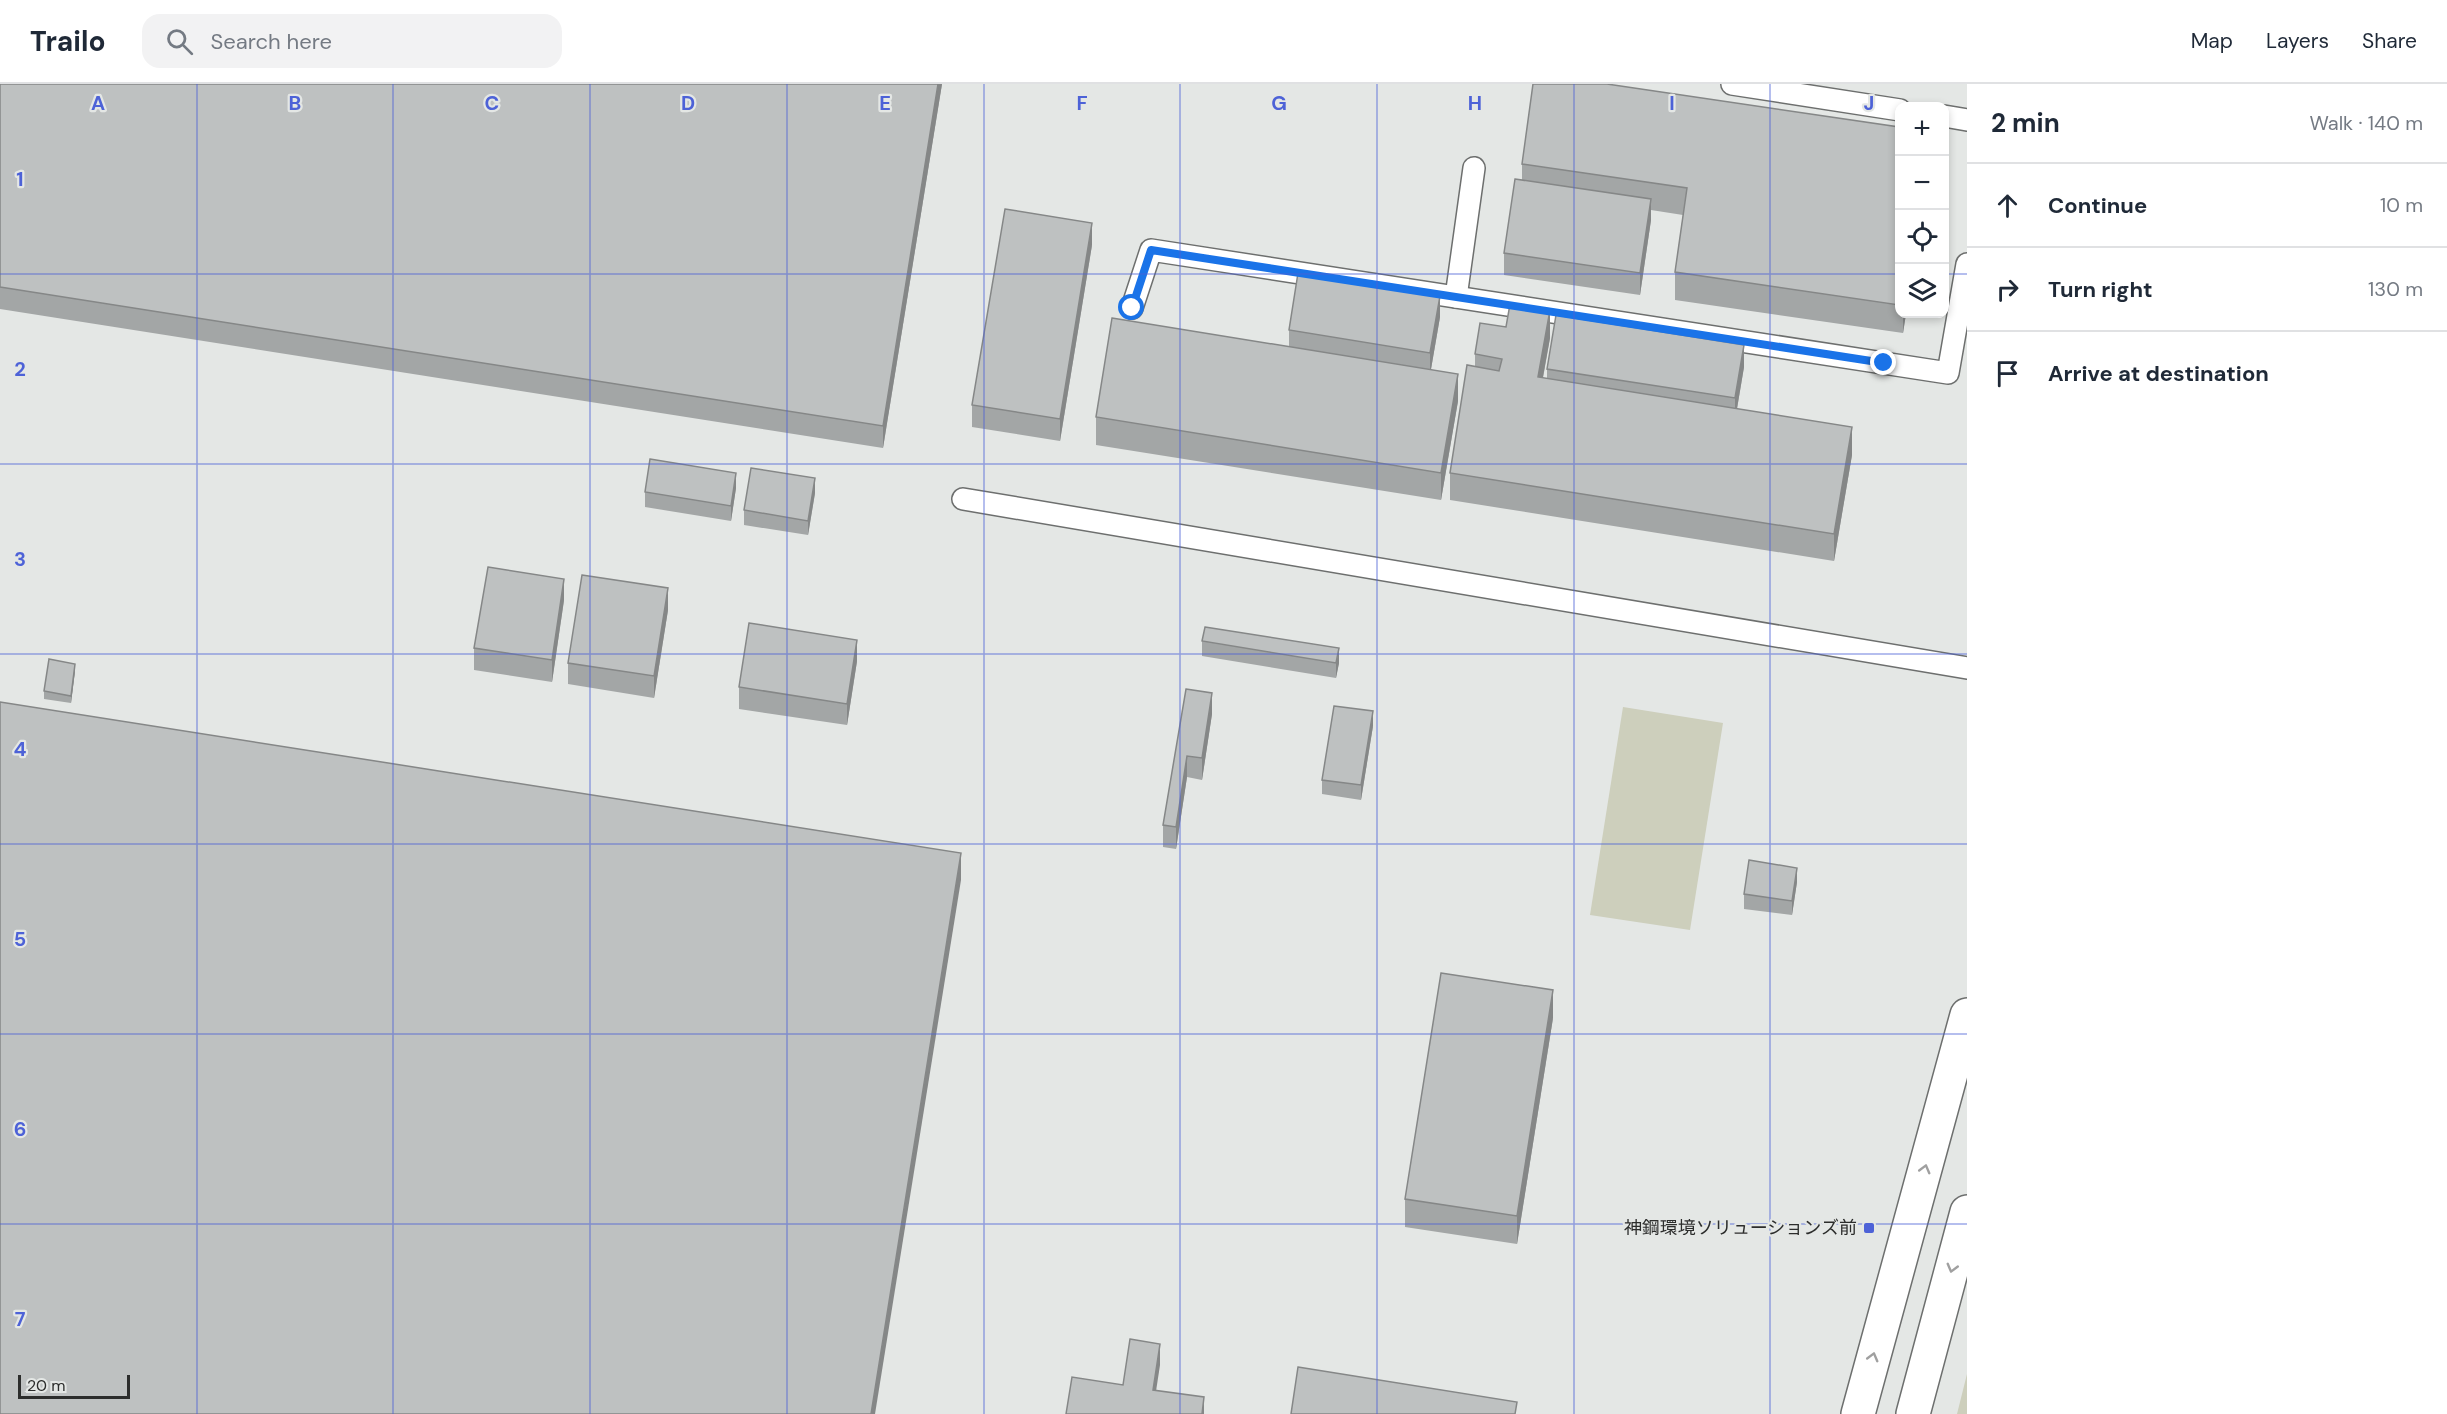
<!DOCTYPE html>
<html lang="en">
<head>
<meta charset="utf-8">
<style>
	:root { --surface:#fff; --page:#f2f2f3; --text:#1f2937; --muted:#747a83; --line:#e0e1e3 }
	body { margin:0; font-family:"DM Sans","Noto Sans JP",sans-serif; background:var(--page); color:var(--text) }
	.controls { position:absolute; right:18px; top:18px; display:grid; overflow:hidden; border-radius:12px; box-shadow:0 3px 9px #0003 }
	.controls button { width:54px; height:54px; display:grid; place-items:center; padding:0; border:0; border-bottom:2px solid var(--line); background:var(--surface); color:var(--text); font:30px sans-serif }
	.scale { position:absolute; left:18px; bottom:15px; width:112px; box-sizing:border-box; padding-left:6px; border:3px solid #2c2d2c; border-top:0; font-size:16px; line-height:21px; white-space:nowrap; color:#2c2d2c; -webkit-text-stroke:4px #e4e7e5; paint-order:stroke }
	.stop { position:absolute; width:18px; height:18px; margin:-14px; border:4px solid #1a73e8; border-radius:50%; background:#fff }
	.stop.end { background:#1a73e8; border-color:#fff; box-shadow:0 2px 6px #0008 }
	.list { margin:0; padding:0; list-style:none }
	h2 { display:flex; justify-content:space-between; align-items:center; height:78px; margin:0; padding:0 24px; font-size:26px }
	h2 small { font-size:20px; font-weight:400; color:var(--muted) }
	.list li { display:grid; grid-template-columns:39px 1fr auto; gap:18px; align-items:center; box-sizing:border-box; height:84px; padding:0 24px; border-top:2px solid var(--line) }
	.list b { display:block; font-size:22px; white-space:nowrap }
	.list em { font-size:20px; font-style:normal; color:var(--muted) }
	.icon { flex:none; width:33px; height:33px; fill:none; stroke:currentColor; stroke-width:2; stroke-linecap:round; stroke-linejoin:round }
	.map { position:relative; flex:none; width:1967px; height:1330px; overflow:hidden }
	header { display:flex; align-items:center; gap:36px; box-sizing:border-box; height:84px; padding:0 30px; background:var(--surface); border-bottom:2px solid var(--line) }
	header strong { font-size:28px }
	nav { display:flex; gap:33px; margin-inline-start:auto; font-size:21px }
	.search { width:420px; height:54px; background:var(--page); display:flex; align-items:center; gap:15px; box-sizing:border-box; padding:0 21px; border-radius:18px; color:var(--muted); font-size:22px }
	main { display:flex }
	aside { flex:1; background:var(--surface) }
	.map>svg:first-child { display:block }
</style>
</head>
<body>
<header>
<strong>Trailo</strong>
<div class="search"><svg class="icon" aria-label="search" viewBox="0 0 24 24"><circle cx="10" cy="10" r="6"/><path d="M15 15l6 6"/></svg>Search here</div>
<nav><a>Map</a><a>Layers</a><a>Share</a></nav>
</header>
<main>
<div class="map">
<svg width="1967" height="1330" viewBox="0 0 1967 1330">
	<rect width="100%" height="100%" fill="#e4e7e5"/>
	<!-- green -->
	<g fill="#cdcfbc">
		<path d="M1623 623 1723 639 1690 846 1590 831Z"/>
		<path d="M1967 1290V1330H1957Z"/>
	</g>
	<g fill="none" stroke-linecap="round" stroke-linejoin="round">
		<defs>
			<g id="service">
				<path d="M1732 0 1900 26"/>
				<path d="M1944 32 1967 36"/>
				<path d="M1456 213 1474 84"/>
				<path d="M1132 224 1151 166 1948 289 1967 180"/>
				<path d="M963 415 1967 584"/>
			</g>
			<g id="tertiary">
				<path d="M1858 1330 1967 931"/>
				<path d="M1913 1330 1967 1128"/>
			</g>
		</defs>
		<!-- service casing -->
		<use href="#service" stroke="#6d6f6e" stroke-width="24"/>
		<!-- tertiary casing -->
		<use href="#tertiary" stroke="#6d6f6e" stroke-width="36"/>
		<!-- service -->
		<use href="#service" stroke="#fff" stroke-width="21"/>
		<!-- tertiary -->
		<use href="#tertiary" stroke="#fff" stroke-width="33"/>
	</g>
	<!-- wall -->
	<g fill="#a3a6a6">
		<path d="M0 0H942L883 364 0 225Z"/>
		<path d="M1899 43V230H1906L1903 249 1675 216V188L1683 131 1651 126V136L1640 211 1504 191V169L1522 96V80Z"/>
		<path d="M1092 161 1060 357 972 343V321Z"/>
		<path d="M1440 233 1431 285 1458 317 1441 416 1096 361V333L1289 263V246Z"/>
		<path d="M1506 243 1550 254 1543 294H1547V285L1744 283 1737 325 1852 371 1834 477 1450 416V389L1475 283V270Z"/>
		<path d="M736 404 731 437 645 423V408Z"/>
		<path d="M815 409 808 451 744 441V426Z"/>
		<path d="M564 516 552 598 474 586V564Z"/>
		<path d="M668 526 654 614 568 600V579Z"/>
		<path d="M1202 557 1339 579 1336 594 1202 572Z"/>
		<path d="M857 577 847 641 739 625V603Z"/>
		<path d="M75 587 71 619 44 615V607Z"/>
		<path d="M1186 605 1212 630 1202 696 1187 693 1176 765 1163 763V741Z"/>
		<path d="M1373 642 1361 716 1322 710V696Z"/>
		<path d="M1797 798 1792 831 1744 825V810Z"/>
		<path d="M1553 934 1517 1160 1405 1143V1115Z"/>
	</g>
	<!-- shaded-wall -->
	<g fill="#858787">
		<path d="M938 0H942L883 364V342Z"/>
		<path d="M1651 115V136L1640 211V189Z"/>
		<path d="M1092 139V161L1060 357V335Z"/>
		<path d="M1440 212V233L1430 291V269Z"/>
		<path d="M1550 226V254L1538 320V293Z"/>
		<path d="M1903 230H1906L1903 249Z"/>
		<path d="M1744 261V283L1735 336V314Z"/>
		<path d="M1458 290V317L1441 416V389Z"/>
		<path d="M1852 343V371L1834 477V450Z"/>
		<path d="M736 389V404L731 437V422Z"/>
		<path d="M815 394V409L808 451V437Z"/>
		<path d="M564 495V516L552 598V576Z"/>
		<path d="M668 504V526L654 614V592Z"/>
		<path d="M857 556V577L847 641V620Z"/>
		<path d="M1339 564V579L1336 594V579Z"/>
		<path d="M75 580V587L71 619V612Z"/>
		<path d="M1212 609V630L1202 696V674Z"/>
		<path d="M1373 627V642L1361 716V701Z"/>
		<path d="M1187 672V693L1176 765V743Z"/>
		<path d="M961 769V796L875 1330H871Z"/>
		<path d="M1797 784V798L1792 831V817Z"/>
		<path d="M1553 906V934L1517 1160V1132Z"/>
		<path d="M1160 1260V1281L1153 1327V1306Z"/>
		<path d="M1204 1313V1330H1202Z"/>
	</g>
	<!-- building -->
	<g fill="#bec1c1" stroke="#858787" stroke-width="1.5">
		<path d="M0 0H938L883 342 0 203Z"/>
		<path d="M1533 0H1607L1899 43V221L1675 188 1687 104 1522 80Z"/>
		<path d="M1515 95 1651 115 1640 189 1504 169Z"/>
		<path d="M1005 125 1092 139 1060 335 972 321Z"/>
		<path d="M1298 189 1440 212 1430 269 1289 246Z"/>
		<path d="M1510 220 1550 226 1538 293 1852 343 1834 450 1450 389 1467 281 1499 287 1502 275 1475 270 1480 239 1506 243Z"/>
		<path d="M1556 231 1744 261 1735 314 1547 285Z"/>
		<path d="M1112 234 1458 290 1441 389 1096 333Z"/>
		<path d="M650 375 736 389 731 422 645 408Z"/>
		<path d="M751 384 815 394 808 437 744 426Z"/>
		<path d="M488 483 564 495 552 576 474 564Z"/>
		<path d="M582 491 668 504 654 592 568 579Z"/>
		<path d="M749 539 857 556 847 620 739 603Z"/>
		<path d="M1205 543 1339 564 1336 579 1202 557Z"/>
		<path d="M49 575 75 580 71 612 44 607Z"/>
		<path d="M1186 605 1212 609 1202 674 1187 672 1176 743 1163 741Z"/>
		<path d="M0 618 961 769 871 1330H0Z"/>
		<path d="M1334 622 1373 627 1361 701 1322 696Z"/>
		<path d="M1749 776 1797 784 1792 817 1744 810Z"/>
		<path d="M1441 889 1553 906 1517 1132 1405 1115Z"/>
		<path d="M1130 1255 1160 1260 1153 1306 1204 1313 1202 1330H1066L1072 1293 1123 1301Z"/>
		<path d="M1298 1283 1517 1318 1515 1330H1291Z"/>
	</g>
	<!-- one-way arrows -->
	<defs><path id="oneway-chevron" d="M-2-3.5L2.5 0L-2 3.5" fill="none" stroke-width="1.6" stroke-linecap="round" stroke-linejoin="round" transform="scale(1.5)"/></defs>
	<g stroke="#a0a0a0">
		<use href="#oneway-chevron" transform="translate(1925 1085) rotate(-75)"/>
		<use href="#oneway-chevron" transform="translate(1952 1184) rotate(105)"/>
		<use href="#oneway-chevron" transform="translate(1873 1273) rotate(-75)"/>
	</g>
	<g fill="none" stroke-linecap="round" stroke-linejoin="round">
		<!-- route -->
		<path stroke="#1a73e8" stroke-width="8" d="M1132 224 1151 166 1884 279"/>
	</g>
	<!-- grid -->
	<path fill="none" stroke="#4d62d7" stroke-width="1.5" stroke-opacity="0.55" d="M197 0V1330M393 0V1330M590 0V1330M787 0V1330M984 0V1330M1180 0V1330M1377 0V1330M1574 0V1330M1770 0V1330M0 190H1900M1944 190H1967M0 380H1967M0 570H1967M0 760H1967M0 950H1967M0 1140H1967"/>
	<!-- markers -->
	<rect fill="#4d62d7" stroke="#e4e7e5" stroke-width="2" x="1863" y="1138" width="12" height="12" rx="3"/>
	<g text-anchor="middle" stroke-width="4.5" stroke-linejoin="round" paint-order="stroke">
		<!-- poi labels -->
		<g font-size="18" fill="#2c2d2c" stroke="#e4e7e5" text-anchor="end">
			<text x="1857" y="1150">神鋼環境ソリューションズ前</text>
		</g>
	</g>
	<g font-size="20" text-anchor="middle" font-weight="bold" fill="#4d62d7" stroke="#e4e7e5" stroke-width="4.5" stroke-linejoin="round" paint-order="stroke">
		<text x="98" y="26">A</text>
		<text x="295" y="26">B</text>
		<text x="492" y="26">C</text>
		<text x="688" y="26">D</text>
		<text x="885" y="26">E</text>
		<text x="1082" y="26">F</text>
		<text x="1279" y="26">G</text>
		<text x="1475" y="26">H</text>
		<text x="1672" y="26">I</text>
		<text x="1869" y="26">J</text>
		<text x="20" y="102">1</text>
		<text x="20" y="292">2</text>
		<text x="20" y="482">3</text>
		<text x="20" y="672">4</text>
		<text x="20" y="862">5</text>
		<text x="20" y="1052">6</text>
		<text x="20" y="1242">7</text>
	</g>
</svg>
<div class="controls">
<button>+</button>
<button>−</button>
<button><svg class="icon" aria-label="locate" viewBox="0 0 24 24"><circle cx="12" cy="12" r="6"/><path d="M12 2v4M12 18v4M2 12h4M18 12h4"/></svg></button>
<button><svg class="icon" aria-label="layers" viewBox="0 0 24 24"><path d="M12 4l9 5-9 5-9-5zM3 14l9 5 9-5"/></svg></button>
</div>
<div class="scale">20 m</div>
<div class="stop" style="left:1132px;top:224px"></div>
<div class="stop end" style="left:1884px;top:279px"></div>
</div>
<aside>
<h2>2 min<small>Walk · 140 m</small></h2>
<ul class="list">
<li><svg class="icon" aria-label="ahead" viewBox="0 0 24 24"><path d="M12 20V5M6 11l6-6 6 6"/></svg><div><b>Continue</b></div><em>10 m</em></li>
<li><svg class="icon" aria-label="right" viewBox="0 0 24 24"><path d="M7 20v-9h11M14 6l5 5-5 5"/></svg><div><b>Turn right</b></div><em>130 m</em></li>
<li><svg class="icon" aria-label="arrive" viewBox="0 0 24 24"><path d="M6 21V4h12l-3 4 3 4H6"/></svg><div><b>Arrive at destination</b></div></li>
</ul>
</aside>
</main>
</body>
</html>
